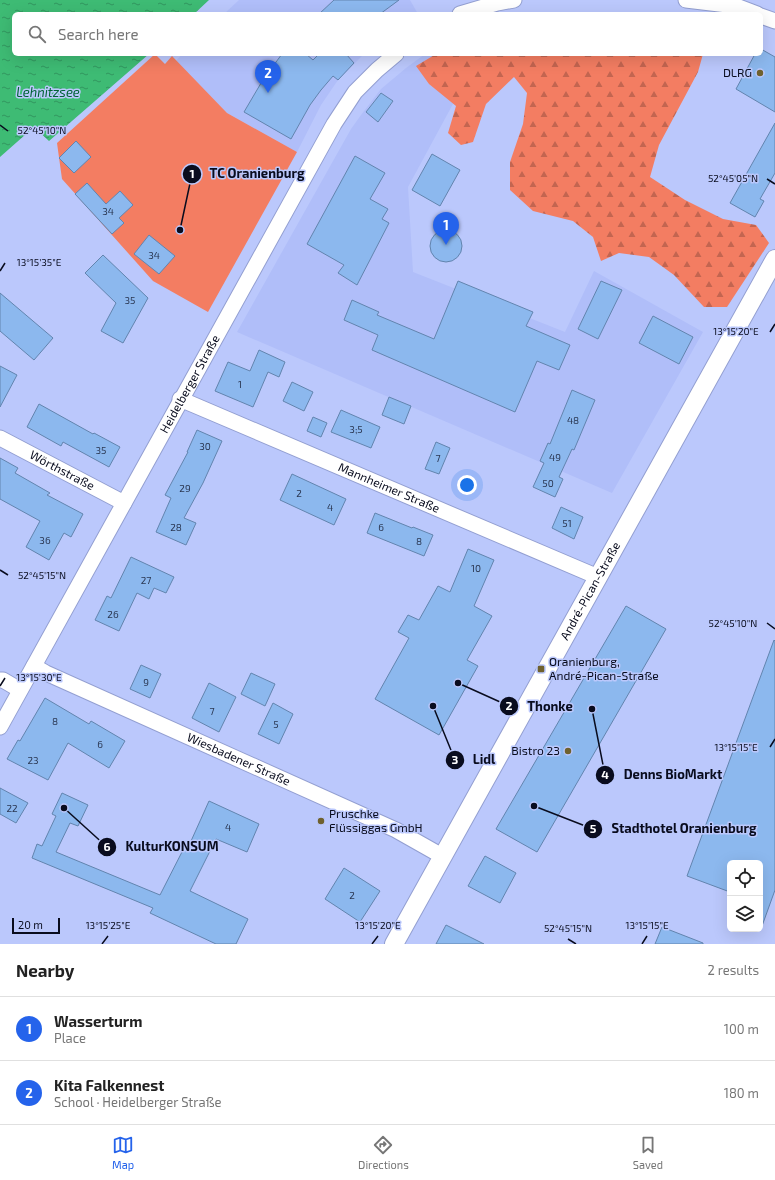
<!DOCTYPE html>
<html lang="en">
<head>
<meta charset="utf-8">
<style>
	:root { --surface:#fff; --page:#f2f2f2; --text:#222; --muted:#767676; --line:#e0e0e0; --accent:#2563eb }
	body { margin:0; font-family:"Exo 2",sans-serif; background:var(--page); color:var(--text) }
	.controls { position:absolute; right:12px; bottom:12px; display:grid; overflow:hidden; border-radius:6px; box-shadow:0 4px 16px #0002 }
	.controls button { width:36px; height:36px; display:grid; place-items:center; padding:0; border:0; border-bottom:1px solid var(--line); background:var(--surface); color:var(--text); font:20px sans-serif }
	.scale { position:absolute; left:12px; bottom:10px; width:48px; box-sizing:border-box; padding-left:4px; border:2px solid #090c1e; border-top:0; font-size:11px; line-height:14px; white-space:nowrap; color:#090c1e; -webkit-text-stroke:3px #bbc8fc; paint-order:stroke }
	.you { position:absolute; left:467px; top:485px; width:14px; height:14px; margin:-10px; border:3px solid #fff; border-radius:50%; background:#1a73e8; box-shadow:0 0 0 6px #1a73e833 }
	.badge { display:grid; place-items:center; width:26px; height:26px; border-radius:50%; background:var(--accent); color:#fff; font-size:13px; font-weight:700 }
	.pin { position:absolute; translate:-50% -33px; filter:drop-shadow(0 1px 2px #0008) }
	.pin::after { content:''; position:absolute; top:21px; width:14px; height:12px; background:inherit; clip-path:polygon(0 0,100% 0,50% 100%) }
	.list { margin:0; padding:0; list-style:none }
	h2 { display:flex; justify-content:space-between; align-items:center; height:52px; margin:0; padding:0 16px; font-size:17px }
	h2 small { font-size:13px; font-weight:400; color:var(--muted) }
	.list li { display:grid; grid-template-columns:26px 1fr auto; gap:12px; align-items:center; box-sizing:border-box; height:64px; padding:0 16px; border-top:1px solid var(--line) }
	.list b { display:block; font-size:15px; white-space:nowrap }
	.list p { margin:0; font-size:13px; white-space:nowrap; color:var(--muted) }
	.list em { font-size:13px; font-style:normal; color:var(--muted) }
	.icon { flex:none; width:22px; height:22px; fill:none; stroke:currentColor; stroke-width:2; stroke-linecap:round; stroke-linejoin:round }
	.map { position:relative; flex:none; width:775px; height:944px; overflow:hidden }
	.search { position:absolute; background:var(--surface); box-shadow:0 4px 16px #0002; left:12px; right:12px; top:12px; height:44px; display:flex; align-items:center; gap:10px; box-sizing:border-box; padding:0 14px; border-radius:6px; color:var(--muted); font-size:15px }
	.sheet { height:180px; background:var(--surface) }
	nav { display:flex; justify-content:space-around; align-items:center; box-sizing:border-box; height:56px; border-top:1px solid var(--line); background:var(--surface); font-size:11px; color:var(--muted) }
	nav a { display:grid; justify-items:center; gap:2px }
	nav .on { color:var(--accent) }
	.map>svg:first-child { display:block }
</style>
</head>
<body>
<div class="map">
<svg width="775" height="944" viewBox="0 0 775 944">
	<defs>
		<pattern id="forest-firs" width="22" height="20" patternUnits="userSpaceOnUse"><rect width="22" height="20" fill="#f37d62"/><path d="M5 1l3.5 6h-7zM16 11l3.5 6h-7z" fill="#c36550"/></pattern>
		<pattern id="water-ripples" width="26" height="14" patternUnits="userSpaceOnUse"><rect width="26" height="14" fill="#3ebb74"/><path d="M2 4q2-2 4 0t4 0M15 11q2-2 4 0t4 0" fill="none" stroke="#32965f"/></pattern>
	</defs>
	<rect width="100%" height="100%" fill="#bbc8fc"/>
	<!-- built -->
	<g fill="#b0bef9">
		<path d="M239 0H410L418 14H224Z"/>
		<path d="M182 54H364L338 80 321 105 297 152 227 113 176 61Z"/>
		<path d="M425 54H480L408 187 413 272 565 332 594 271 703 332 612 493 237 332 351 129 361 115 381 89 406 68Z"/>
	</g>
	<!-- grass -->
	<path fill="#f37d62" d="M155 54 165 64 172 56 227 113 297 152 208 312 153 281 62 179 57 143Z"/>
	<!-- forest -->
	<path fill="url(#forest-firs)" d="M436 54H703L698 72 659 145 650 177 685 200 723 219 756 225 769 243 727 307H704L674 275 649 257 619 253 601 261 593 237 573 221 533 211 510 190V162L523 124 527 93 514 77 486 104 473 142 461 145 448 133 456 106 429 84 416 66Z"/>
	<!-- water -->
	<path fill="url(#water-ripples)" d="M0 0H209L194 14H14V54H149L49 141 34 127 0 157Z"/>
	<!-- building -->
	<g fill="#8cb8ee" stroke="#6284ae">
		<path d="M334 0H399L380 14H319Z"/>
		<path d="M761 49 775 57V112L736 89 755 54H761Z"/>
		<path d="M282 54H306L313 60 319 54H346L354 63 338 80 333 76 321 90 310 105 291 139 244 112 264 78Z"/>
		<path d="M381 93 393 101 378 122 366 112Z"/>
		<path d="M775 123V173L760 199 764 201 755 217 730 203Z"/>
		<path d="M76 141 91 157 74 173 59 158Z"/>
		<path d="M432 154 460 170 440 206 412 190Z"/>
		<path d="M355 156 385 173 370 199 388 209 382 219 389 223 357 285 338 273 344 265 307 244Z"/>
		<path d="M87 183 106 204 120 191 133 205 119 218 124 223 112 234 75 194Z"/>
		<circle cx="446" cy="246" r="16"/>
		<path d="M149 235 175 256 159 274 134 254Z"/>
		<path d="M103 255 148 298 123 343 101 331 116 303 85 273Z"/>
		<path d="M458 281 533 312 526 326 570 345 559 370 537 361 515 412 372 350 378 335 344 320 352 300 379 312 377 315 434 339Z"/>
		<path d="M601 281 622 290 598 339 578 329Z"/>
		<path d="M0 293 53 338 34 360 0 331Z"/>
		<path d="M653 316 693 337 679 364 639 343Z"/>
		<path d="M259 350 285 362 279 377 268 372 253 407 215 391 228 362 250 371Z"/>
		<path d="M0 366 17 375 0 407Z"/>
		<path d="M292 382 313 392 304 411 283 401Z"/>
		<path d="M572 390 595 400 574 450 572 449 559 477 563 479 555 497 533 487 544 463 540 461 548 443 550 444Z"/>
		<path d="M389 397 411 406 404 424 382 415Z"/>
		<path d="M39 404 93 434 94 433 120 447 109 467 63 442 61 446 27 427Z"/>
		<path d="M341 410 380 427 371 448 331 432Z"/>
		<path d="M313 417 327 423 321 437 307 431Z"/>
		<path d="M197 430 222 441 203 483 184 518 196 523 186 545 156 532 171 498 165 495 188 452H187Z"/>
		<path d="M436 442 450 448 439 474 425 469Z"/>
		<path d="M0 458 18 468 15 473 50 493 47 495 83 514 71 537 64 533 49 560 26 547 40 521 0 499Z"/>
		<path d="M292 474 346 499 334 525 280 500Z"/>
		<path d="M561 507 583 517 574 539 552 528Z"/>
		<path d="M375 513 412 528 413 527 433 535 424 556 367 533Z"/>
		<path d="M468 549 494 560 474 606 492 616 467 660 478 666 439 735 375 699 409 638 398 632 408 615 419 620 438 586 450 592Z"/>
		<path d="M131 557 174 577 166 593 154 588 149 599 137 593 119 631 95 620 107 596 111 598Z"/>
		<path d="M626 606 666 629 537 852 496 829Z"/>
		<path d="M774 640 775 641V890L762 926H760V863H730V892L687 876Z"/>
		<path d="M141 665 161 674 150 698 130 689Z"/>
		<path d="M251 673 275 684 265 706 241 694Z"/>
		<path d="M209 683 236 697 219 732 192 718Z"/>
		<path d="M45 698 89 724 91 721 125 741 109 768 68 743 48 780 7 759 18 740 20 741Z"/>
		<path d="M273 703 293 714 279 744 258 734Z"/>
		<path d="M0 788 28 803 16 823 0 814Z"/>
		<path d="M62 793 88 805 78 826 70 823 56 852 160 895 184 848 187 850 209 801 259 824 247 852 216 839 190 891 248 919 236 944H216L150 913 153 908 32 858 37 844 42 846 56 816 52 814Z"/>
		<path d="M485 856 516 873 500 903 468 886Z"/>
		<path d="M344 868 380 891 360 922 325 899Z"/>
		<path d="M446 925 484 944H436Z"/>
		<path d="M662 927 703 943V944H655Z"/>
	</g>
	<g fill="none" stroke-linecap="round" stroke-linejoin="round">
		<defs>
			<g id="minor">
				<path d="M686 0 736 6 757 14"/>
				<path d="M460 14 497 3 514 0"/>
				<path d="M761 16 775 21"/>
				<path id="s1" d="M180 399 598 577"/>
				<path id="s2" d="M0 438 124 503"/>
				<path id="s3" d="M34 666 46 673 396 830 442 856"/>
				<path d="M0 680H3L20 690"/>
				<path id="s4" d="M0 727 334 124 355 92 377 70 396 54"/>
			</g>
			<g id="tertiary">
				<path id="s5" d="M394 944 775 259"/>
			</g>
		</defs>
		<!-- minor casing -->
		<use href="#minor" stroke="#939fd1" stroke-width="17"/>
		<!-- tertiary casing -->
		<use href="#tertiary" stroke="#939fd1" stroke-width="20"/>
		<!-- minor -->
		<use href="#minor" stroke="#fff" stroke-width="15"/>
		<!-- tertiary -->
		<use href="#tertiary" stroke="#fff" stroke-width="18"/>
	</g>
	<!-- ticks -->
	<path fill="none" stroke="#090c1e" stroke-width="1.5" d="M0 125 8 131M767 179 775 184M0 271 5 263M770 332 775 324M0 570 8 575M767 623 775 629M0 686 5 678M770 747 775 739M568 939 576 944M102 944 108 936M372 944 378 936M642 944 647 936"/>
	<!-- markers -->
	<g fill="#6f612e" stroke="#bbc8fc" stroke-width="1.5">
		<circle cx="760" cy="73" r="4"/>
		<rect x="537" y="665" width="8" height="8" rx="2"/>
		<circle cx="568" cy="751" r="4"/>
		<circle cx="321" cy="821" r="4"/>
	</g>
	<g text-anchor="middle" stroke-width="3" stroke-linejoin="round" paint-order="stroke">
		<!-- number labels -->
		<g font-size="10" fill="#2a3752">
			<text x="108" y="215">34</text>
			<text x="154" y="259">34</text>
			<text x="130" y="304">35</text>
			<text x="240" y="388">1</text>
			<text x="573" y="424">48</text>
			<text x="356" y="433">3;5</text>
			<text x="205" y="450">30</text>
			<text x="101" y="454">35</text>
			<text x="555" y="461">49</text>
			<text x="438" y="462">7</text>
			<text x="548" y="487">50</text>
			<text x="185" y="492">29</text>
			<text x="299" y="497">2</text>
			<text x="330" y="511">4</text>
			<text x="567" y="527">51</text>
			<text x="176" y="531">28</text>
			<text x="381" y="531">6</text>
			<text x="45" y="544">36</text>
			<text x="419" y="545">8</text>
			<text x="476" y="572">10</text>
			<text x="146" y="584">27</text>
			<text x="113" y="618">26</text>
			<text x="146" y="686">9</text>
			<text x="212" y="715">7</text>
			<text x="55" y="725">8</text>
			<text x="276" y="728">5</text>
			<text x="100" y="748">6</text>
			<text x="33" y="764">23</text>
			<text x="12" y="812">22</text>
			<text x="228" y="831">4</text>
			<text x="352" y="899">2</text>
		</g>
		<!-- poi labels -->
		<g font-size="12" fill="#090c1e" stroke="#bbc8fc" text-anchor="end">
			<text x="752" y="77">DLRG</text>
			<text x="549" y="666" text-anchor="start">Oranienburg,<tspan x="549" dy="14">André-Pican-Straße</tspan></text>
			<text x="560" y="755">Bistro 23</text>
			<text x="329" y="818" text-anchor="start">Pruschke<tspan x="329" dy="14">Flüssiggas GmbH</tspan></text>
		</g>
		<!-- street labels -->
		<g font-size="12" fill="#090c1e" stroke="#bbc8fc">
			<text dy="4" stroke="none"><textPath href="#s4" startOffset="392">Heidelberger Straße</textPath></text>
			<text dy="4" stroke="none"><textPath href="#s2" startOffset="70">Wörthstraße</textPath></text>
			<text dy="4" stroke="none"><textPath href="#s1" startOffset="227">Mannheimer Straße</textPath></text>
			<text dy="4" stroke="none"><textPath href="#s5" startOffset="404">André-Pican-Straße</textPath></text>
			<text dy="4" stroke="none"><textPath href="#s3" startOffset="225">Wiesbadener Straße</textPath></text>
		</g>
		<!-- water labels -->
		<g font-size="13" font-style="italic" fill="#006234" stroke="#bbc8fc">
			<text x="48" y="97">Lehnitzsee</text>
		</g>
	</g>
	<g font-size="10" text-anchor="middle" fill="#090c1e" stroke="#bbc8fc" stroke-width="3" stroke-linejoin="round" paint-order="stroke">
		<text x="42" y="134">52°45'10"N</text>
		<text x="733" y="182">52°45'05"N</text>
		<text x="39" y="266">13°15'35"E</text>
		<text x="736" y="335">13°15'20"E</text>
		<text x="42" y="579">52°45'15"N</text>
		<text x="733" y="627">52°45'10"N</text>
		<text x="39" y="681">13°15'30"E</text>
		<text x="736" y="751">13°15'15"E</text>
		<text x="108" y="929">13°15'25"E</text>
		<text x="378" y="929">13°15'20"E</text>
		<text x="647" y="929">13°15'15"E</text>
		<text x="568" y="932">52°45'15"N</text>
	</g>
	<!-- callouts -->
	<path fill="none" stroke="#090c1e" stroke-width="1.5" d="M180 230L192 174M458 683L509 706M433 706L455 760M592 709L605 775M534 806L593 829M64 808L107 847"/>
	<g fill="#090c1e" stroke="#bbc8fc" stroke-width="1.5">
		<circle cx="180" cy="230" r="4"/>
		<circle cx="458" cy="683" r="4"/>
		<circle cx="433" cy="706" r="4"/>
		<circle cx="592" cy="709" r="4"/>
		<circle cx="534" cy="806" r="4"/>
		<circle cx="64" cy="808" r="4"/>
		<circle cx="192" cy="174" r="10"/>
		<circle cx="509" cy="706" r="10"/>
		<circle cx="455" cy="760" r="10"/>
		<circle cx="605" cy="775" r="10"/>
		<circle cx="593" cy="829" r="10"/>
		<circle cx="107" cy="847" r="10"/>
	</g>
	<g font-size="12" text-anchor="middle" font-weight="bold" fill="#fff">
		<text x="192" y="178">1</text>
		<text x="509" y="710">2</text>
		<text x="455" y="764">3</text>
		<text x="605" y="779">4</text>
		<text x="593" y="833">5</text>
		<text x="107" y="851">6</text>
	</g>
	<g font-size="13" text-anchor="middle" font-weight="bold" fill="#090c1e" stroke="#bbc8fc" stroke-width="3" stroke-linejoin="round" paint-order="stroke">
		<text x="257" y="178">TC Oranienburg</text>
		<text x="550" y="711">Thonke</text>
		<text x="484" y="764">Lidl</text>
		<text x="673" y="779">Denns BioMarkt</text>
		<text x="684" y="833">Stadthotel Oranienburg</text>
		<text x="172" y="851">KulturKONSUM</text>
	</g>
</svg>
<div class="controls">
<button><svg class="icon" aria-label="locate" viewBox="0 0 24 24"><circle cx="12" cy="12" r="6"/><path d="M12 2v4M12 18v4M2 12h4M18 12h4"/></svg></button>
<button><svg class="icon" aria-label="layers" viewBox="0 0 24 24"><path d="M12 4l9 5-9 5-9-5zM3 14l9 5 9-5"/></svg></button>
</div>
<div class="scale">20 m</div>
<div class="you"></div>
<div class="pin badge" style="left:446px;top:245px">1</div>
<div class="pin badge" style="left:268px;top:93px">2</div>
<div class="search"><svg class="icon" aria-label="search" viewBox="0 0 24 24"><circle cx="10" cy="10" r="6"/><path d="M15 15l6 6"/></svg>Search here</div>
</div>
<section class="sheet">
<h2>Nearby<small>2 results</small></h2>
<ul class="list">
<li><span class="badge">1</span><div><b>Wasserturm</b><p>Place</p></div><em>100 m</em></li>
<li><span class="badge">2</span><div><b>Kita Falkennest</b><p>School · Heidelberger Straße</p></div><em>180 m</em></li>
</ul>
</section>
<nav>
<a class="on"><svg class="icon" aria-label="map" viewBox="0 0 24 24"><path d="M3 6l6-2 6 2 6-2v14l-6 2-6-2-6 2zM9 4v14M15 6v14"/></svg>Map</a>
<a><svg class="icon" aria-label="directions" viewBox="0 0 24 24"><path d="M12 3l9 9-9 9-9-9zM9 14v-3h6M13 9l2 2-2 2"/></svg>Directions</a>
<a><svg class="icon" aria-label="saved" viewBox="0 0 24 24"><path d="M7 4h10v16l-5-4-5 4z"/></svg>Saved</a>
</nav>
</body>
</html>
